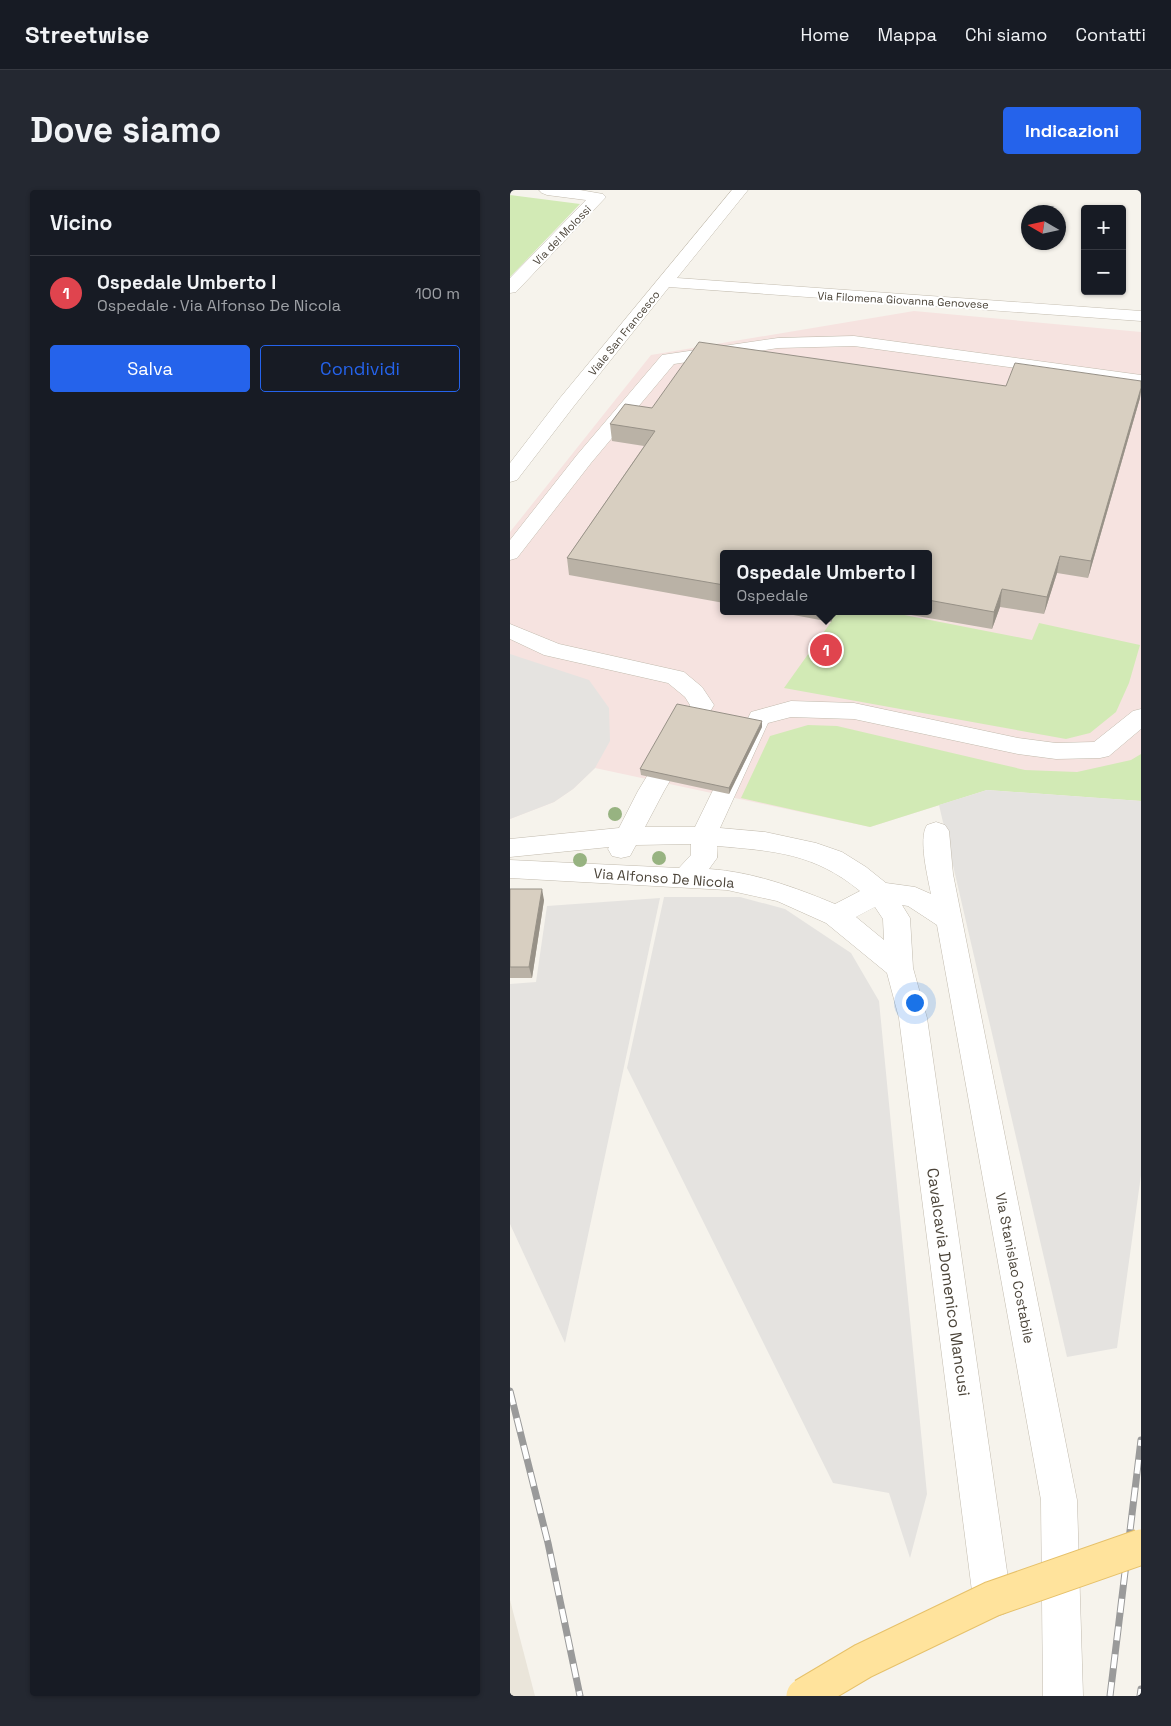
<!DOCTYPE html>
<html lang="it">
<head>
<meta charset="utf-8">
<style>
	:root { --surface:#171b24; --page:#242831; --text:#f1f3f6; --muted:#9ea1a6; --line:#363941; --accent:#2563eb }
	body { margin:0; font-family:"Space Grotesk",sans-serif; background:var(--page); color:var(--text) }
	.controls { position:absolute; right:15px; top:15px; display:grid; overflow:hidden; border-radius:5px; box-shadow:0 1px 4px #0004 }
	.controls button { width:45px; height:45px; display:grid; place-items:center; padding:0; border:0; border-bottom:1px solid var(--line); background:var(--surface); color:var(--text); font:25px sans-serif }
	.compass { position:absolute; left:511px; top:15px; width:45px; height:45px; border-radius:50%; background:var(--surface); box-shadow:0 1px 4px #0004; rotate:279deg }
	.you { position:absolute; left:404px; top:812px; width:18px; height:18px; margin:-12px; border:4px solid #fff; border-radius:50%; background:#1a73e8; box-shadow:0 0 0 8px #1a73e833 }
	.badge { display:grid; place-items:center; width:32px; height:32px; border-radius:50%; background:var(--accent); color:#fff; font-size:16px; font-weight:700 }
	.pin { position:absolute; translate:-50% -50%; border:2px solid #fff; box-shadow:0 1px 5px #0006 }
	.popup { position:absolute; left:210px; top:360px; width:212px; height:65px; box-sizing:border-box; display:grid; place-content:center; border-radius:5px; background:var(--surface); filter:drop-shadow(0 1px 4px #0005); font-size:16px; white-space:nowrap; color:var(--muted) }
	.popup b { font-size:19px; color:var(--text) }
	.popup::after { content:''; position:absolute; left:50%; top:100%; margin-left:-10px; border:10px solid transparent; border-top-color:var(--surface) }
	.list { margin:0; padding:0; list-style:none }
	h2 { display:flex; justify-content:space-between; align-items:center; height:65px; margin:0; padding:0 20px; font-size:21px }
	h2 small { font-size:16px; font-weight:400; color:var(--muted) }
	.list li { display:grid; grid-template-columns:32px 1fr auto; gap:15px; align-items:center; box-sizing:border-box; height:75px; padding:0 20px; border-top:1px solid var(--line) }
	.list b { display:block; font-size:19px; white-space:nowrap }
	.list p { margin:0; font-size:16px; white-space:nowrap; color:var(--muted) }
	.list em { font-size:16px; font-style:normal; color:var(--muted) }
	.actions { display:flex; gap:10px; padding:15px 20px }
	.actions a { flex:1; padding:11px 0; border:1px solid var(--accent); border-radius:5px; text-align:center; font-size:18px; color:var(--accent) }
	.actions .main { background:var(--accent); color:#fff }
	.map { position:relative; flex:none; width:631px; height:1506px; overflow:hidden; border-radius:5px }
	header { display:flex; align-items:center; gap:30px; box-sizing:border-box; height:70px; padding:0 25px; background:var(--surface); border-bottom:1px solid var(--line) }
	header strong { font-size:24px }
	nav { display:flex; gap:28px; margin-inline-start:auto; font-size:18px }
	.intro { display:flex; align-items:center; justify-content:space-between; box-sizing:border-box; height:120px; padding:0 30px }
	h1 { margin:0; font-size:35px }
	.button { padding:12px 22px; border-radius:5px; background:var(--accent); color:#fff; font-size:18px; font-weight:700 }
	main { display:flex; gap:30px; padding:0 30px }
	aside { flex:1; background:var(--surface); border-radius:5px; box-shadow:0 1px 4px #0004 }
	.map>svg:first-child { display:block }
</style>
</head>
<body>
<header>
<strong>Streetwise</strong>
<nav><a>Home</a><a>Mappa</a><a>Chi siamo</a><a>Contatti</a></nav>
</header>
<div class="intro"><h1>Dove siamo</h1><a class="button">Indicazioni</a></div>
<main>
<aside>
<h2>Vicino<small></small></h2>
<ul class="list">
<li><span class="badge" style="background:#e0444e">1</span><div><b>Ospedale Umberto I</b><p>Ospedale · Via Alfonso De Nicola</p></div><em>100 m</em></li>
</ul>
<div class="actions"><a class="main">Salva</a><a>Condividi</a></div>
</aside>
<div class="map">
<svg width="631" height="1506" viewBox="0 0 631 1506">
	<rect width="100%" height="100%" fill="#f6f3ec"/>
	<!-- residential -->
	<path fill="#eae5da" d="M0 1410 25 1506H0Z"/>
	<!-- medical -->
	<path fill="#f6e3e0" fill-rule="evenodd" d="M404 121 631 142V611L477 600 360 637 85 578 63 599 44 612 0 629V342L141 165ZM214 364H418V421H214Z"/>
	<!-- green -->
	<g fill="#d2eab5">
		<path d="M0 5 70 14 0 87Z"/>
		<path d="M326 421H374L522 450 529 433 630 455 619 493 606 522 580 543 556 549 274 498 321 432Z"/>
		<path d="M298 535 327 536 515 580 567 582 621 570 631 564V611L477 600 360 637 231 608 260 546Z"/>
	</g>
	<!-- parking -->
	<g fill="#e5e3e0">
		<path d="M0 464 79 490 99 518 100 551 85 578 63 599 44 612 0 629Z"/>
		<path d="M477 600 631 611V985L607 1158 557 1167 429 615Z"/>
		<path d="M154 707H230L275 719 341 763 369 811 417 1304 400 1368 379 1303 323 1293 117 878Z"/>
		<path d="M150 708 55 1153 0 1034V794L26 792 37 716Z"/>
	</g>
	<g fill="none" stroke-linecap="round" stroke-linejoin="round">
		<defs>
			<g id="minor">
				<path d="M29 0H70L93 4 96 7 6 102 0 103V88L76 10 37 5 32 3Z"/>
				<path d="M222 0H238L167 88 631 121V131L159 97 64 216 7 290 0 292V273L50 208Z"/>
				<path d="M344 146 631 185V195L344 156 268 158 164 174 81 273 7 368 0 370V350L67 265 152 165 268 148Z"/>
				<path d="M0 434 49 454 174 482 192 497 204 515 154 601 135 637H185L241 522 281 511 344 513 508 548 546 553 584 552 623 521 631 519V539L599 566 590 568 546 569 508 564 344 529 281 527 258 533 210 638 255 642 306 653 332 662 356 677 376 693 405 697 421 704C418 688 408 649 417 635L426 632 435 635 439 641 443 684 567 1310 573 1506H533L531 1310 427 735 398 716 392 715 400 728 403 778 417 828 501 1409 496 1423 482 1428 468 1423 463 1409 389 828 377 783 316 733 267 711 217 700 0 688V670L169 678 181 665V654L126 655 120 666 111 668 102 666 98 659 99 657 0 667V649L109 638 128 601 180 515 175 507 158 493 34 465 0 449ZM207 656C264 661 304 663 350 701L325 714C284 697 243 682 199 679L207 668ZM365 717 373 729 374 750 346 727Z"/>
			</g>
		</defs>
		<!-- minor casing -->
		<use href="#minor" stroke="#c2bbae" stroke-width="1"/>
		<!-- minor -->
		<use href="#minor" fill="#fff" fill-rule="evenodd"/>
		<defs>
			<g id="rail">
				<path d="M0 1201 38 1353 70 1506"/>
				<path d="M600 1506 631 1250"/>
				<path d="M630 1506 631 1499"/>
			</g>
		</defs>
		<!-- rail casing -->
		<use href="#rail" stroke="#9a9a9a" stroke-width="7"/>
		<!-- rail -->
		<use href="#rail" stroke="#fff" stroke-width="5" stroke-dasharray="14" stroke-linecap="butt"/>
		<defs>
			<path id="major-bridge" d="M294 1506 353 1471 482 1409 631 1357"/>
		</defs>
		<!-- major-bridge casing -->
		<use href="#major-bridge" stroke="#e6c16a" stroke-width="37" stroke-linecap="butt"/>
		<!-- major-bridge -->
		<use href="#major-bridge" stroke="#ffe39c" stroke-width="35"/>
	</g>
	<!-- trees -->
	<g fill="#97b381">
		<circle cx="105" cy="624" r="7"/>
		<circle cx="149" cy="668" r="7"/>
		<circle cx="70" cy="670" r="7"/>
	</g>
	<!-- wall -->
	<g fill="#bab2a6">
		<path d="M631 191V202L630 208 578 388 547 383 534 424 490 417 482 439 378 421H418V364H214V413L59 385 57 368 134 256 102 251 100 234 142 218 496 196Z"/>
		<path d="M262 421H326L321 432Z"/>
		<path d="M252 537 219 604 131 585 130 579Z"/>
		<path d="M0 699 34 710 22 788H0Z"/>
	</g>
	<!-- shaded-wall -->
	<g fill="#979187">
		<path d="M631 198 630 208 578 388 581 371Z"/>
		<path d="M550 366 547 383 534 424 537 407Z"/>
		<path d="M492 399 490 417 482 439 484 422Z"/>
		<path d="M321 421H326L321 432Z"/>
		<path d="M252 531V537L219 604V598Z"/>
		<path d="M32 699 34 710 22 788 19 777Z"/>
	</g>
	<!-- building -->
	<g fill="#d8cfc1" stroke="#979187">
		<path d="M189 152 496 196 505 173 631 191V198L581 371 550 366 537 407 492 399 484 422 418 410V364H214V395L57 368 145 241 100 234 115 214 142 218Z"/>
		<path d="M167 514 252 531 219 598 130 579Z"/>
		<path d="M0 699H32L19 777H0Z"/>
	</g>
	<g text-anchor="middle" stroke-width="4" stroke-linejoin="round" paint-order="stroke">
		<!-- far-street labels -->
		<g font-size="11" fill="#4b4439" stroke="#fff">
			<text transform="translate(52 45) rotate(-46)" y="4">Via dei Molossi</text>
			<text transform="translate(393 110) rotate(3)" y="4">Via Filomena Giovanna Genovese</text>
			<text transform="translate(114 143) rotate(-51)" y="4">Viale San Francesco</text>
		</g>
		<!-- street labels -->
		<g font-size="14" fill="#4b4439" stroke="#fff">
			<text transform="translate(154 688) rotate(4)" y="5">Via Alfonso De Nicola</text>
			<text transform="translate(505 1078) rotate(79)" y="5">Via Stanislao Costabile</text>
		</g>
		<!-- near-street labels -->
		<g font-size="16" fill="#4b4439" stroke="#fff">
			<text transform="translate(439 1092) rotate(82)" y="6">Cavalcavia Domenico Mancusi</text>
		</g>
	</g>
</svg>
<div class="controls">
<button>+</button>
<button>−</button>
</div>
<svg class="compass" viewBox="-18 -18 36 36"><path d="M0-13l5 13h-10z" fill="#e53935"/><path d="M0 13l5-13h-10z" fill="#9ea1a6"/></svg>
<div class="you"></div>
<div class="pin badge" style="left:316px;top:460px;background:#e0444e">1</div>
<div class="popup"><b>Ospedale Umberto I</b>Ospedale</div>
</div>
</main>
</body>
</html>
